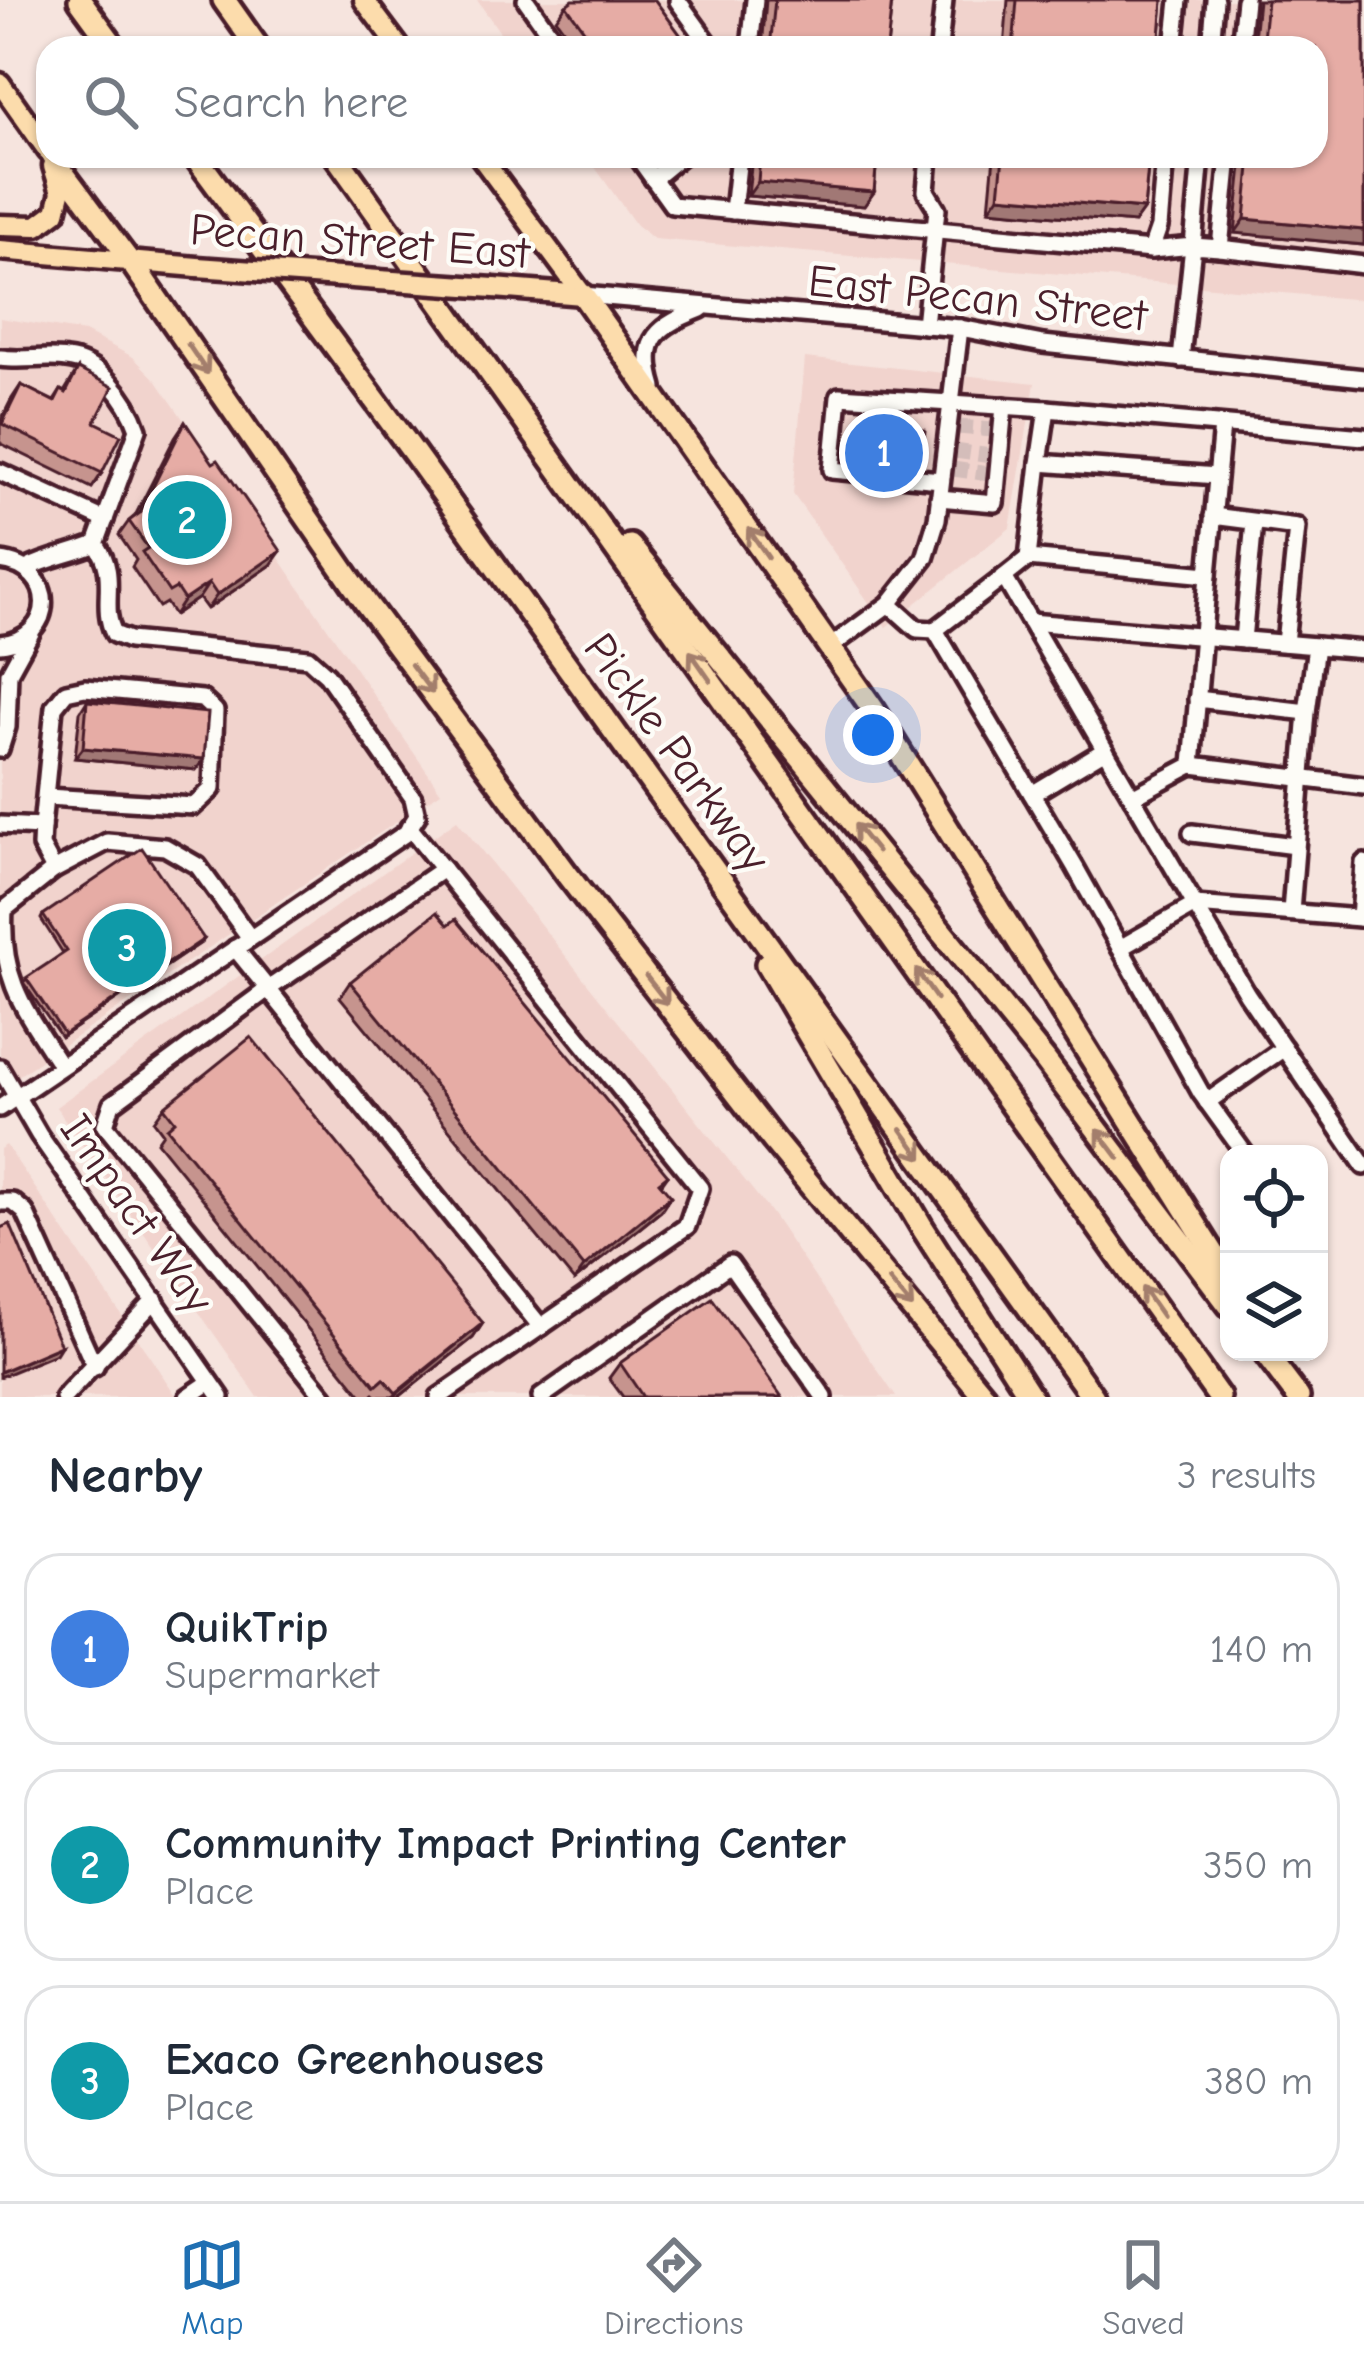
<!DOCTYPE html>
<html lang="en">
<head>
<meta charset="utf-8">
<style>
	:root { --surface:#fff; --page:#f6f6f7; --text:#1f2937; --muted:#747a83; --line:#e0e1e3; --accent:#1f6fb2 }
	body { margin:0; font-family:"Comic Neue",sans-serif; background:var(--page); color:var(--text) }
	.controls { position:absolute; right:36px; bottom:36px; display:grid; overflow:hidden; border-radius:24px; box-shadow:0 3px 9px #0004 }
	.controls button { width:108px; height:108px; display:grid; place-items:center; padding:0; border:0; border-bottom:3px solid var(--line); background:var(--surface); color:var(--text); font:60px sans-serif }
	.you { position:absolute; left:873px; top:735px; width:42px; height:42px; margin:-30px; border:9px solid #fff; border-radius:50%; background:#1a73e8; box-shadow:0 0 0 18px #1a73e833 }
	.badge { display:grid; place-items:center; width:78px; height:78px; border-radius:50%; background:var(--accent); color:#fff; font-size:39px; font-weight:700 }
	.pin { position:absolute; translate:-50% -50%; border:6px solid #fff; box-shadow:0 3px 12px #0006 }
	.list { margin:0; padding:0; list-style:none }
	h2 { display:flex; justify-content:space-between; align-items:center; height:156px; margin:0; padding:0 48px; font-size:51px }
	h2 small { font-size:39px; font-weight:400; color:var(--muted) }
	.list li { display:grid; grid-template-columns:78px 1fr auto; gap:36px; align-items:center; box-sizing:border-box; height:192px; margin:0 24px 24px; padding:0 24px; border:3px solid var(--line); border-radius:36px }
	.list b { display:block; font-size:45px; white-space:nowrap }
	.list p { margin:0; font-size:39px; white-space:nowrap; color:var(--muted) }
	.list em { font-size:39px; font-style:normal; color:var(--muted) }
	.icon { flex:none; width:66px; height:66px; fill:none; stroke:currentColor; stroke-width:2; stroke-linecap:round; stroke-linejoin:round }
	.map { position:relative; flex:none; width:1364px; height:1397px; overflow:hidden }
	.search { position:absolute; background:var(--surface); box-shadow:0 3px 9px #0004; left:36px; right:36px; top:36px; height:132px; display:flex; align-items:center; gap:30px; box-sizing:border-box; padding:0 42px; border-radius:36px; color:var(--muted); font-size:45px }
	.sheet { height:804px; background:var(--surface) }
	nav { display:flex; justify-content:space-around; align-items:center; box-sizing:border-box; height:168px; border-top:3px solid var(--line); background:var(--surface); font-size:33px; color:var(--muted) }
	nav a { display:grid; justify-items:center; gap:6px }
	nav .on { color:var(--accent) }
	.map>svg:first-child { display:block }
</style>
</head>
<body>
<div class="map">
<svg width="1364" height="1397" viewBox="0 0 1364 1397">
	<rect width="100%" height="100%" fill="#f6e4de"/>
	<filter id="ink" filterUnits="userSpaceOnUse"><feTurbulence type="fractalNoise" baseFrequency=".00833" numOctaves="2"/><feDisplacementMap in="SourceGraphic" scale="24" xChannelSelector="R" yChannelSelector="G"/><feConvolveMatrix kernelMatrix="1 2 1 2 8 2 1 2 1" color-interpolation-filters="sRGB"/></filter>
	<g filter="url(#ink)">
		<!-- built -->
		<g fill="#f1d3cd">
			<path d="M477 0H1364V300L654 239 636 225 587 156H1316V48H511Z"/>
			<path d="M0 318 85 332 133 357 156 380 441 792 0 1088Z"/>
			<path d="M805 358 1035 383 1010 528 886 627 793 494Z"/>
			<path d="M457 820 771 1213 896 1397H258L56 1107Z"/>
			<path d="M6 1145 177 1397H0V1149Z"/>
		</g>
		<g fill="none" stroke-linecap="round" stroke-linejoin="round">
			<!-- minor-tunnel -->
			<g stroke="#d4bdba" stroke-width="15" stroke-dasharray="15 8" stroke-linecap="butt">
				<path d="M958 427 993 430"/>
				<path d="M955 451 991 456"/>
				<path d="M953 469 989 474"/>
			</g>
			<defs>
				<g id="minor">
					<path d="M526 0 560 48"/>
					<path d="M678 1 712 48"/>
					<path d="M750 48 755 0"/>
					<path d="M939 48 944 0"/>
					<path d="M1174 48 1179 0"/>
					<path d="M1211 48 1215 0"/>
					<path d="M1240 48 1245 0"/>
					<path d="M637 156 672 205 1151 250 1193 246 1201 156"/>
					<path d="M1229 156 1220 248 1364 265"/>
					<path d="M653 179 681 156"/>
					<path d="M733 211 739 156"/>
					<path d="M1151 250 1159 227 1165 156"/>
					<path d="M583 295 960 328 1043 344 1364 378"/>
					<path d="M925 325 937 209 926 191 929 156"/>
					<path d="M0 358C24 361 45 356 66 359 100 362 128 399 138 429L96 544C73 554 49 557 26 569"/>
					<path d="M1181 359 1193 246 1220 248"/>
					<path d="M654 387C639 338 658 326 701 309"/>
					<path d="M1047 409 1039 463 1217 476"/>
					<path d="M0 472 105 520"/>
					<path d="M941 480 832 470 839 396 1047 409 1364 437"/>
					<path d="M939 498 995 503 1004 406"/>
					<path d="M1213 516 1297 527 1285 643"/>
					<path d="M1028 558 1039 463"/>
					<path d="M0 561C58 567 58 638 0 644"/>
					<path d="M1004 577 1028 558 1208 575 1222 425"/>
					<path d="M889 604 917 629 935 630 1004 577 1247 994 1364 1166"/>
					<path d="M1030 622 1364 650"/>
					<path d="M935 630 1075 867 1201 1093 1245 1154"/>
					<path d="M1243 640 1254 522"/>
					<path d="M830 647 889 604 925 558 937 519 960 328"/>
					<path d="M1197 699 1307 712 1316 646"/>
					<path d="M0 749 7 727 9 673 31 633"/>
					<path d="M1192 765 1364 786"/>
					<path d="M1032 794 1105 750"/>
					<path d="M1132 797 1192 765 1208 575"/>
					<path d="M0 825 42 827 54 707 66 692 85 688 202 699 215 711 212 789 194 806 47 797"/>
					<path d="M42 827 41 846 54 870 107 842 165 847 198 866 250 938"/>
					<path d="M409 827 700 1188 687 1226 439 1397"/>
					<path d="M1192 833 1295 846"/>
					<path d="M1364 863 1360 918H1364"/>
					<path d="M54 870 4 910C0 981 25 1010 61 1066"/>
					<path d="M1291 912 1307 712"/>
					<path d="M235 948 541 1327"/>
					<path d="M1120 948 1195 905 1360 918"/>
					<path d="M0 1068 39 1135 221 1397"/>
					<path d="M1207 1102 1284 1048"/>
					<path d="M0 1108 406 833 417 816 413 798 327 675 308 658 129 640 114 634C99 602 120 577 96 544"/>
					<path d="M0 1202H13L25 1212 95 1367"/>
					<path d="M64 1397 155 1300"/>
					<path d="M188 1397 210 1382"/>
					<path d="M325 1397 105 1125 112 1104 268 989 443 869"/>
					<path d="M541 1397 730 1264 824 1397"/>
				</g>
				<g id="major">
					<path d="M364 0 400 48"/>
					<path d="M0 83 48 151"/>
					<path d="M52 156 132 263"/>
					<path d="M480 156 583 295"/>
					<path d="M0 225 37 226 56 212 61 192 53 166"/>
					<path d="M0 250 197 267"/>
					<path d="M339 277 379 280"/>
					<path d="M494 288 583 295"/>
				</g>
				<g id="highway">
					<path d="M80 0 115 48"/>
					<path d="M224 0 258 48"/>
					<path d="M195 156 414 453 1093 1397"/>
					<path d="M336 156 1219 1397"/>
					<path d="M132 263 366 603 569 877 773 1140 985 1397"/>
					<path d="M583 295 873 709 1229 1278"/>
					<path d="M630 546 1044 1059 1229 1305"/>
					<path d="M767 964 922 1227 1031 1397"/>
					<path d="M1264 1352 1298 1397"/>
				</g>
			</defs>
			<!-- minor casing -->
			<use href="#minor" stroke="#4a1f2b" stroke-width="24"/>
			<!-- major casing -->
			<use href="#major" stroke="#4a1f2b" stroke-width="27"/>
			<!-- highway casing -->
			<use href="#highway" stroke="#4a1f2b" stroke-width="30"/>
			<!-- minor -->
			<use href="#minor" stroke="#fdfcf7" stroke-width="15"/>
			<!-- major -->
			<use href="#major" stroke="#fcdcac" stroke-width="18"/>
			<!-- highway -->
			<use href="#highway" stroke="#fcdcac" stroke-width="21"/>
			<defs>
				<g id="major-bridge">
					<path d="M197 267 339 277"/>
					<path d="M379 280 494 288"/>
				</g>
			</defs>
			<!-- major-bridge casing -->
			<use href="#major-bridge" stroke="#4a1f2b" stroke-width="27" stroke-linecap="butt"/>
			<!-- major-bridge -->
			<use href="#major-bridge" stroke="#fcdcac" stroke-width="18"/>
		</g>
		<!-- wall -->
		<g fill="#c6948e" stroke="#4a1f2b" stroke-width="3">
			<path d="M766 0H892L887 48H762Z"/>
			<path d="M1008 0H1163L1159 48H1004Z"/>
			<path d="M1258 0H1364V245L1235 233 1243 156H1316V48H1253Z"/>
			<path d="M566 5 690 48H577L556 19Z"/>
			<path d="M752 156H877L874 192 864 206 748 196Z"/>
			<path d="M994 156H1149L1144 209 1134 223 989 210Z"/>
			<path d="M78 369 95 422 102 473 92 488 0 443V422L11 400 21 385 54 401 61 390 64 392Z"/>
			<path d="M875 419 908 428 922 461 914 472 850 466 854 434 861 424 871 425Z"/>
			<path d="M185 422 271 565 207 609 199 598 174 615 166 603 159 607 132 567 136 560 119 535 129 521 135 516 175 437Z"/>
			<path d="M87 701 204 759 196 770 75 758 80 712Z"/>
			<path d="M43 915 204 939 201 943 61 1037 23 982 63 953 41 919Z"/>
			<path d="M350 982 668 1175 661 1185V1211L574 1281 340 997Z"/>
			<path d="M164 1107 483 1323 473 1338 399 1397H377L374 1394 370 1397H363L157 1142 163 1133 154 1121Z"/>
			<path d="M620 1363 782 1397H623L609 1378Z"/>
		</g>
		<!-- shaded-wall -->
		<g fill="#a17874" stroke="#4a1f2b" stroke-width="3">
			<path d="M758 182 874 192 864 206 748 196Z"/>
			<path d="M999 196 1144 209 1134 223 989 210Z"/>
			<path d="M1245 219 1364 230V245L1235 233Z"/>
			<path d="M858 455 922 461 914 472 850 466Z"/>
			<path d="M281 551 271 565 207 609 217 595Z"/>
			<path d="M209 583 199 598 174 615 184 600Z"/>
			<path d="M83 748 204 759 196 770 75 758Z"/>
			<path d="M204 939 201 943 61 1037 64 1034Z"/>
			<path d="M671 1196 661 1211 574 1281 584 1267Z"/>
			<path d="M483 1323 473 1338 399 1397H393Z"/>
			<path d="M61 1346 56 1354 0 1377V1372Z"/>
		</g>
		<!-- building -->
		<g fill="#e6aca5" stroke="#4a1f2b" stroke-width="3">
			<path d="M573 0H655L690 48H597L566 5Z"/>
			<path d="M775 0H892L887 48H770Z"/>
			<path d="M1017 0H1163L1159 48H1013Z"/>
			<path d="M1267 0H1364V230L1245 219 1251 156H1316V48H1262Z"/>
			<path d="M760 156H877L874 192 758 182Z"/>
			<path d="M1003 156H1149L1144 209 999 196Z"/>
			<path d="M78 369 113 387 95 422 121 435 102 473 2 424 21 385 55 402 61 390 66 393Z"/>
			<path d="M875 419 909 422 908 428 925 430 922 461 858 455 861 424 874 425Z"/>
			<path d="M185 422 213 463 218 460 281 551 217 595 209 583 184 600 176 588 169 592 142 552 148 548 129 521 140 513Z"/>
			<path d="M87 701 208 713 204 759 83 748Z"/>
			<path d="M142 848 204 939 64 1034 26 978 67 951 43 915Z"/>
			<path d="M437 912 448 925 456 919 668 1175 659 1182 671 1196 584 1267 350 982Z"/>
			<path d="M251 1037 483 1323 396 1393 384 1379 376 1386 167 1128 175 1121 164 1107Z"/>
			<path d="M10 1224 61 1346 0 1372V1228Z"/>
			<path d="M712 1298 782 1397H643L620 1363Z"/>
		</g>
		<!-- one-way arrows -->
		<defs><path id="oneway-shaft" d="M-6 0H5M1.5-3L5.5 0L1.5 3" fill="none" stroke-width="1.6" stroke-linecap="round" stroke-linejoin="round" transform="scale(3)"/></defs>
		<g stroke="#a37e6c">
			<use href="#oneway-shaft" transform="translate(198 359) rotate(56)"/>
			<use href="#oneway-shaft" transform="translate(758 543) rotate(-125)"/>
			<use href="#oneway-shaft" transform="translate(700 666) rotate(-125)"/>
			<use href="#oneway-shaft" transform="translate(422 679) rotate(53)"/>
			<use href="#oneway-shaft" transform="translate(866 838) rotate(-129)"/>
			<use href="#oneway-shaft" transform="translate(926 984) rotate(-125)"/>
			<use href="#oneway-shaft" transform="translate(657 990) rotate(52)"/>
			<use href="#oneway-shaft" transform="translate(912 1144) rotate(54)"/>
			<use href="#oneway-shaft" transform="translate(1108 1144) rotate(-127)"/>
			<use href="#oneway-shaft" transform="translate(901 1294) rotate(50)"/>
			<use href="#oneway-shaft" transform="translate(1152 1302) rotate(-125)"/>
		</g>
	</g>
	<g text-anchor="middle" stroke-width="9" stroke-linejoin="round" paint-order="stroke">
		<!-- street labels -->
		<g font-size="45" fill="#4a1f2b" stroke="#fdfcf7">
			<text transform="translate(360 240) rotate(4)" y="16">Pecan Street East</text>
			<text transform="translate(978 297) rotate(6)" y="16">East Pecan Street</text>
			<text transform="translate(678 752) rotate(54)" y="16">Pickle Parkway</text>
			<text transform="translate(138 1213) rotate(55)" y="16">Impact Way</text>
		</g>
	</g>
</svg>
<div class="controls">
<button><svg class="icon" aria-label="locate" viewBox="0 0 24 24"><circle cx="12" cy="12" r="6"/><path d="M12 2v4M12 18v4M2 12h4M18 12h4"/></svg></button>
<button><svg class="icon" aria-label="layers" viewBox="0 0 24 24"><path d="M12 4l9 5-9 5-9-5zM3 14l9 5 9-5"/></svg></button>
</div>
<div class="you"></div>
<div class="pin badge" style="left:884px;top:453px;background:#3f7fe0">1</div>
<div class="pin badge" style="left:187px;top:520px;background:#0f9aa8">2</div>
<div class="pin badge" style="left:127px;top:948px;background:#0f9aa8">3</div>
<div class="search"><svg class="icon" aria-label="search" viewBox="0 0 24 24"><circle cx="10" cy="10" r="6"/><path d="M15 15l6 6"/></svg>Search here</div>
</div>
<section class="sheet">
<h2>Nearby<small>3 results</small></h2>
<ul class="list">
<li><span class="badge" style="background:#3f7fe0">1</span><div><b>QuikTrip</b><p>Supermarket</p></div><em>140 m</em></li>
<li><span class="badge" style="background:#0f9aa8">2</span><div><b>Community Impact Printing Center</b><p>Place</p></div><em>350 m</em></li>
<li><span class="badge" style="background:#0f9aa8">3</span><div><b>Exaco Greenhouses</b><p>Place</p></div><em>380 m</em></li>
</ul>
</section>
<nav>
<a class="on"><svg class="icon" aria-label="map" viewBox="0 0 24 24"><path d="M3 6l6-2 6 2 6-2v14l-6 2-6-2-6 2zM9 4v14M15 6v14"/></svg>Map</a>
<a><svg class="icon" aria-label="directions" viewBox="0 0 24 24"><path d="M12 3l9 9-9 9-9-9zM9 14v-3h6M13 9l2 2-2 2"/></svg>Directions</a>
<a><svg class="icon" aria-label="saved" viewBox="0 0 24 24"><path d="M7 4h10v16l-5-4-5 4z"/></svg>Saved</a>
</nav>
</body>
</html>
